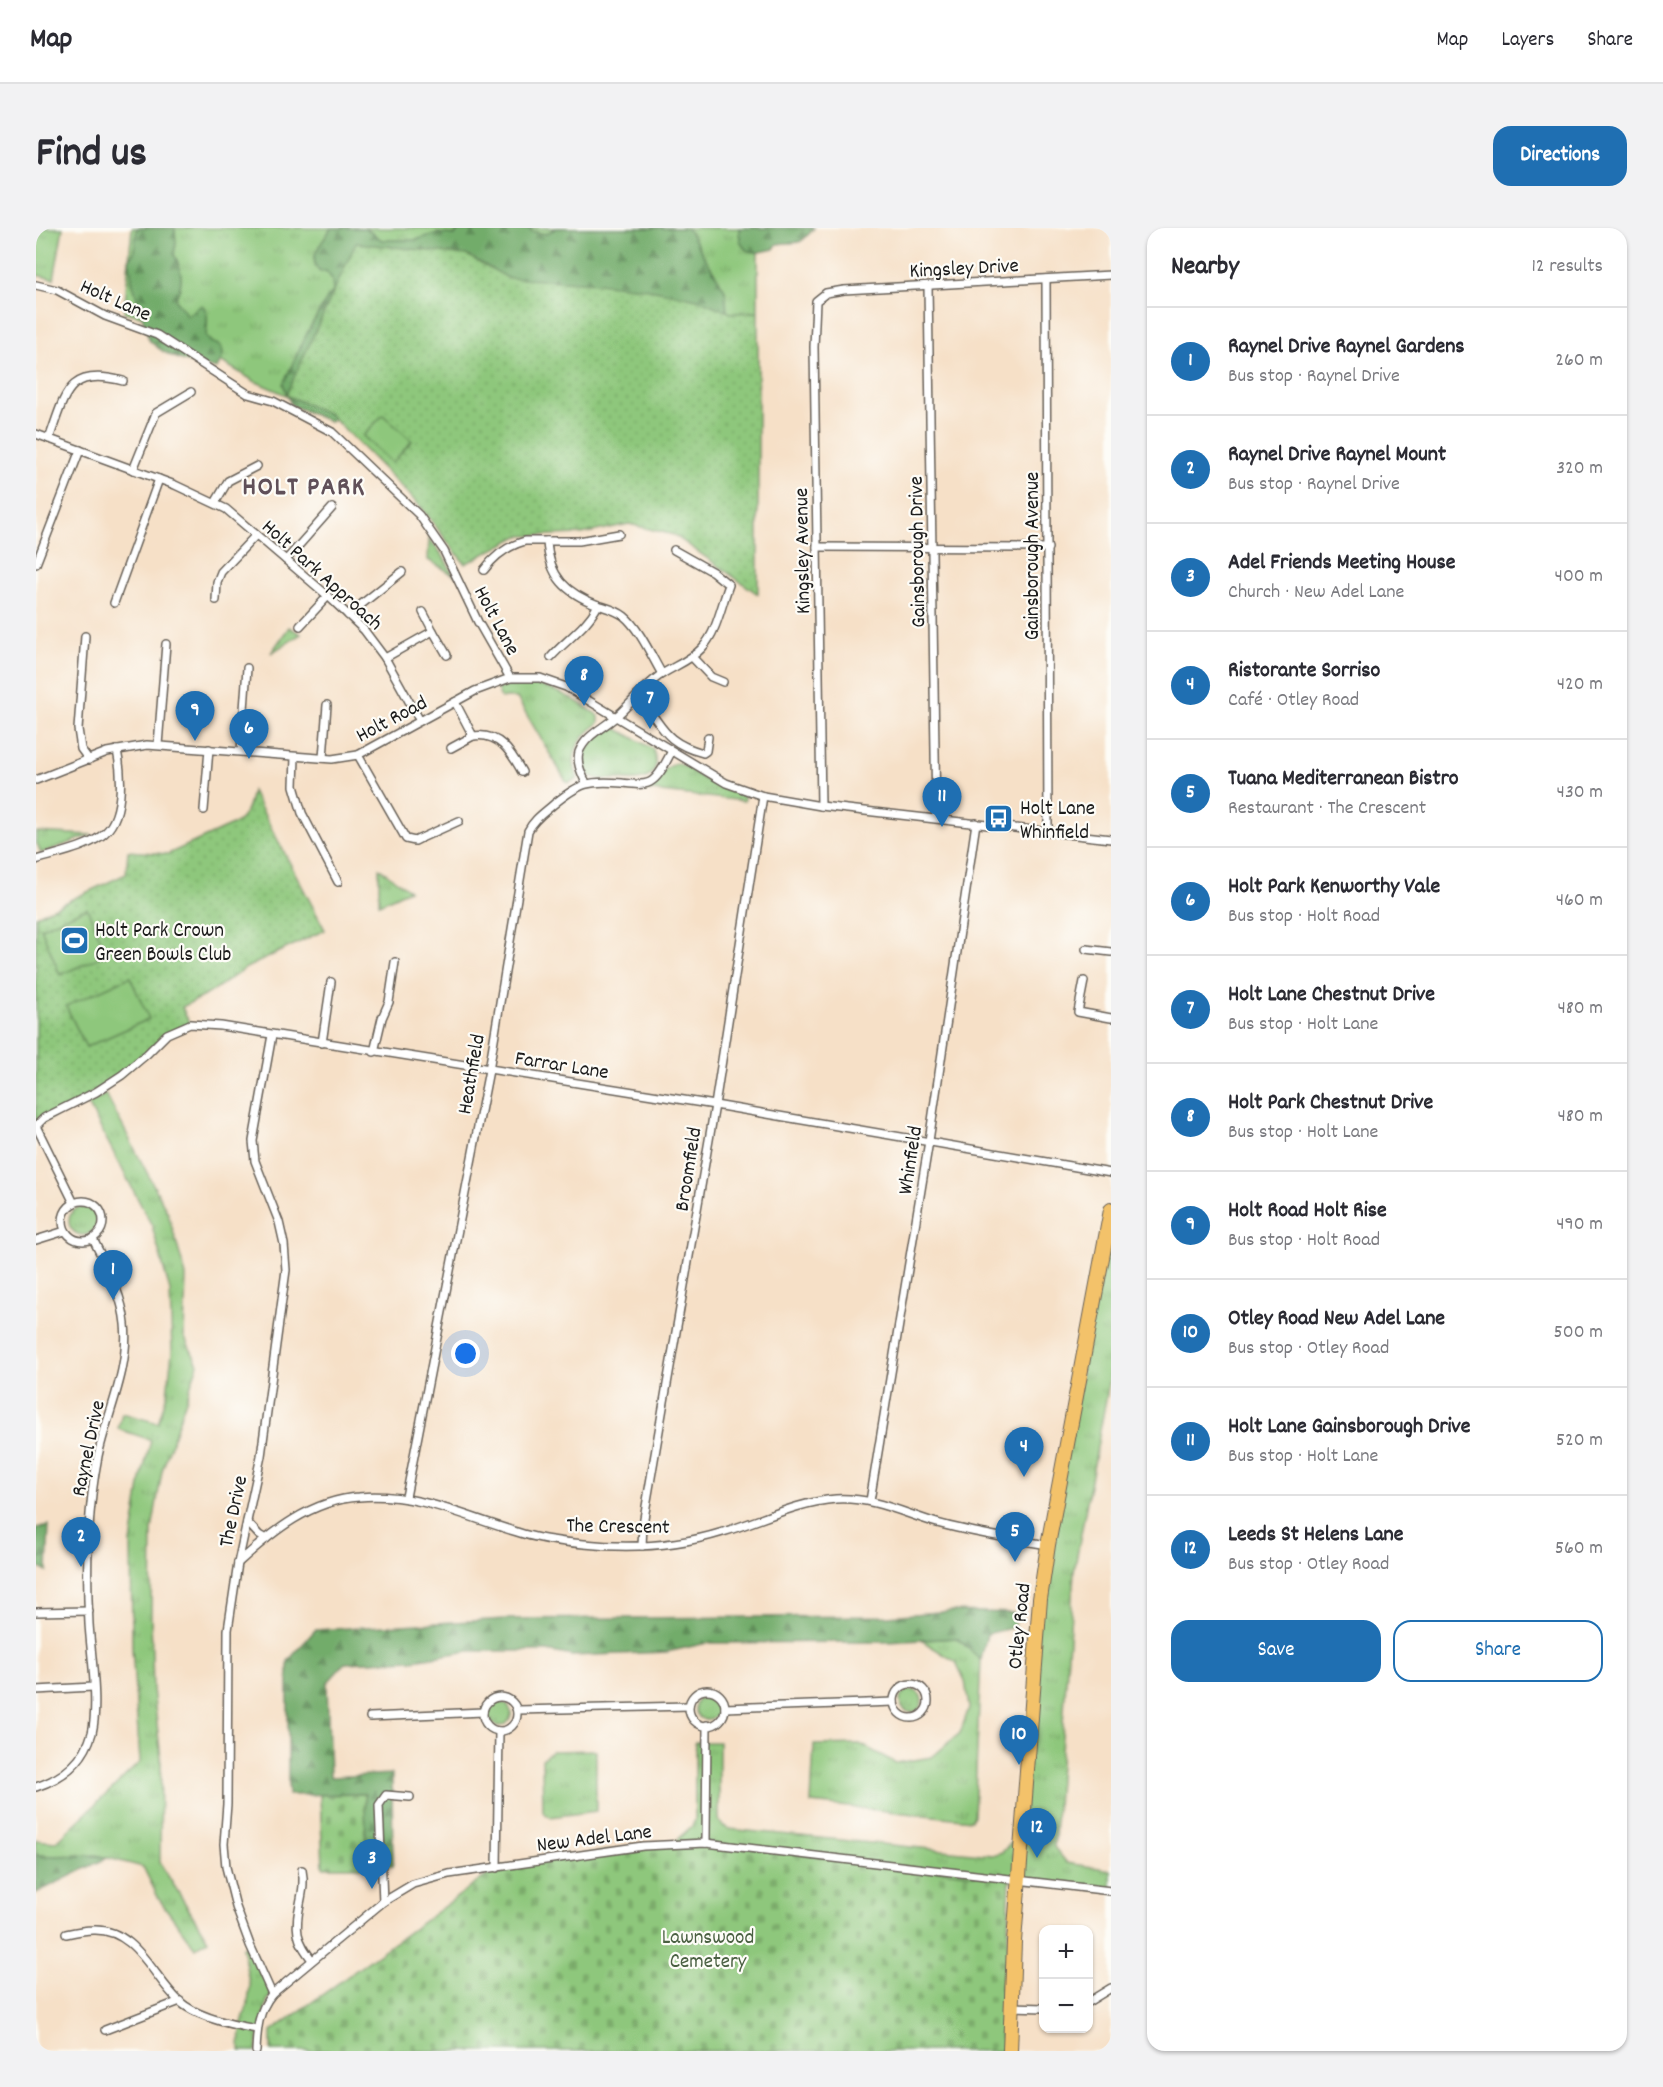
<!DOCTYPE html>
<html lang="en">
<head>
<meta charset="utf-8">
<style>
	:root { --surface:#fff; --page:#f2f2f3; --text:#2b2b33; --muted:#7c7c81; --line:#e1e1e2; --accent:#1f6fb2 }
	body { margin:0; font-family:Dekko,sans-serif; background:var(--page); color:var(--text) }
	.controls { position:absolute; right:18px; bottom:18px; display:grid; overflow:hidden; border-radius:12px; box-shadow:0 2px 4px #0004 }
	.controls button { width:54px; height:54px; display:grid; place-items:center; padding:0; border:0; border-bottom:2px solid var(--line); background:var(--surface); color:var(--text); font:30px sans-serif }
	.you { position:absolute; left:430px; top:1126px; width:21px; height:21px; margin:-15px; border:4px solid #fff; border-radius:50%; background:#1a73e8; box-shadow:0 0 0 9px #1a73e833 }
	.badge { display:grid; place-items:center; width:39px; height:39px; border-radius:50%; background:var(--accent); color:#fff; font-size:20px; font-weight:700 }
	.pin { position:absolute; translate:-50% -50px; filter:drop-shadow(0 2px 3px #0008) }
	.pin::after { content:''; position:absolute; top:32px; width:21px; height:18px; background:inherit; clip-path:polygon(0 0,100% 0,50% 100%) }
	.list { margin:0; padding:0; list-style:none }
	h2 { display:flex; justify-content:space-between; align-items:center; height:78px; margin:0; padding:0 24px; font-size:26px }
	h2 small { font-size:20px; font-weight:400; color:var(--muted) }
	.list li { display:grid; grid-template-columns:39px 1fr auto; gap:18px; align-items:center; box-sizing:border-box; height:108px; padding:0 24px; border-top:2px solid var(--line) }
	.list b { display:block; font-size:22px; white-space:nowrap }
	.list p { margin:0; font-size:20px; white-space:nowrap; color:var(--muted) }
	.list em { font-size:20px; font-style:normal; color:var(--muted) }
	.actions { display:flex; gap:12px; padding:18px 24px }
	.actions a { flex:1; padding:14px 0; border:2px solid var(--accent); border-radius:18px; text-align:center; font-size:21px; color:var(--accent) }
	.actions .main { background:var(--accent); color:#fff }
	.map { position:relative; flex:none; width:1075px; height:1823px; overflow:hidden; border-radius:18px }
	header { display:flex; align-items:center; gap:36px; box-sizing:border-box; height:84px; padding:0 30px; background:var(--surface); border-bottom:2px solid var(--line) }
	header strong { font-size:28px }
	nav { display:flex; gap:33px; margin-inline-start:auto; font-size:21px }
	.intro { display:flex; align-items:center; justify-content:space-between; box-sizing:border-box; height:144px; padding:0 36px }
	h1 { margin:0; font-size:42px }
	.button { padding:15px 27px; border-radius:18px; background:var(--accent); color:#fff; font-size:21px; font-weight:700 }
	main { display:flex; gap:36px; padding:0 36px }
	aside { flex:1; background:var(--surface); border-radius:18px; box-shadow:0 2px 4px #0004 }
	.map>svg:first-child { display:block }
</style>
</head>
<body>
<header>
<strong>Map</strong>
<nav><a>Map</a><a>Layers</a><a>Share</a></nav>
</header>
<div class="intro"><h1>Find us</h1><a class="button">Directions</a></div>
<main>
<div class="map">
<svg width="1075" height="1823" viewBox="0 0 1075 1823">
	<defs>
		<pattern id="grass-tufts" width="24" height="20" patternUnits="userSpaceOnUse" patternTransform="scale(1.5)"><rect width="24" height="20" fill="#8ec77b"/><path d="M3 7l-1-3M5 7V3M7 7l1-3M15 17l-1-3M17 17v-4M19 17l1-3" fill="none" stroke="#7aaa6a"/></pattern>
		<pattern id="forest-firs" width="22" height="20" patternUnits="userSpaceOnUse" patternTransform="scale(1.5)"><rect width="22" height="20" fill="#72ac6b"/><path d="M5 1l3.5 6h-7zM16 11l3.5 6h-7z" fill="#5d8b57"/></pattern>
		<pattern id="cemetery-stones" width="16" height="16" patternUnits="userSpaceOnUse" patternTransform="scale(1.5)"><rect width="16" height="16" fill="#8ec77b"/><path d="M2 7V4a2 2 0 0 1 4 0v3zM10 15v-3a2 2 0 0 1 4 0v3z" fill="#7aaa6a"/></pattern>
		<pattern id="park-dots" width="8" height="8" patternUnits="userSpaceOnUse" patternTransform="scale(1.5)"><rect width="8" height="8" fill="#8ec77b"/><path d="M2 2h.1M6 6h.1" fill="none" stroke="#7aaa6a" stroke-width="1.8" stroke-linecap="round"/></pattern>
	</defs>
	<rect width="100%" height="100%" fill="#fdfcf7"/>
	<filter id="ink" filterUnits="userSpaceOnUse"><feTurbulence type="fractalNoise" baseFrequency=".0167" numOctaves="2"/><feDisplacementMap in="SourceGraphic" scale="12" xChannelSelector="R" yChannelSelector="G"/><feConvolveMatrix kernelMatrix="1 2 1 2 8 2 1 2 1" color-interpolation-filters="sRGB"/></filter>
	<filter id="wash" filterUnits="userSpaceOnUse"><feTurbulence type="fractalNoise" baseFrequency=".008" numOctaves="4" result="noise"/><feDisplacementMap in="SourceGraphic" scale="24" xChannelSelector="R" yChannelSelector="G"/><feGaussianBlur stdDeviation="1.35" result="paint"/><feColorMatrix in="noise" values="0 0 0 0 0 0 0 0 0 0 0 0 0 0 0 0 0 1.4 0 .05"/><feComposite in="paint" operator="in"/></filter>
	<g filter="url(#wash)">
		<rect width="100%" height="100%" fill="#f6e0c7"/>
		<!-- grass -->
		<g fill="url(#grass-tufts)" stroke="#55724c" stroke-width="1.5">
			<path d="M0 0H27L18 51 0 47Z"/>
			<path d="M96 0H738L722 4V84L695 85 320 15 250 167 218 153 112 90 88 84Z"/>
			<path d="M393 310 407 328 418 347 392 332Z"/>
			<path d="M253 399 265 406 235 425Z"/>
			<path d="M480 455C515 456 535 469 563 488V495C542 510 532 525 542 551L531 555 481 470H465L461 461Z"/>
			<path d="M580 500 617 521C628 554 602 554 579 551 570 551 558 552 552 546 544 539 545 528 551 521 559 510 566 502 580 500Z"/>
			<path d="M640 535C650 537 658 545 666 550 679 558 694 563 708 568V573L606 562 618 556 629 541Z"/>
			<path d="M0 604 56 607 5 625 0 613Z"/>
			<path d="M343 640 373 662 343 676Z"/>
			<path d="M70 866 132 985 150 1048 148 1108 162 1136 126 1243 116 1302 115 1390 117 1461 125 1530 124 1635 172 1712 159 1720 123 1671 107 1639 60 1627 20 1629 0 1627V1612L20 1614 104 1534 96 1420 95 1315 105 1251 115 1212 82 1201 86 1185 122 1195 131 1166 136 1125 134 1063 116 998 52 876Z"/>
			<circle cx="47" cy="993" r="14"/>
			<path d="M1075 982V1144L1038 1344 1018 1619 1031 1635 1075 1642V1663L635 1617 656 1598 659 1592V1514H683V1592L686 1597 693 1601 956 1627 966 1624 986 1604 1004 1371Z"/>
			<path d="M921 1410 945 1432 938 1588 935 1592 775 1575 778 1517 824 1516 860 1535 896 1529 924 1505 933 1480 929 1453 920 1434 885 1412Z"/>
			<circle cx="875" cy="1473" r="11"/>
			<circle cx="671" cy="1480" r="12"/>
			<circle cx="463" cy="1486" r="12"/>
			<path d="M560 1522V1583L514 1589 507 1584 506 1531 516 1523Z"/>
			<path d="M214 1717 236 1766 231 1773 220 1823H204L205 1798 212 1775 214 1758 206 1719Z"/>
		</g>
		<!-- forest -->
		<g fill="url(#forest-firs)" stroke="#476444" stroke-width="1.5">
			<path d="M101 0H138L139 2 140 16 138 26C146 40 148 56 139 71L151 87 166 77C174 85 171 97 170 108L175 114 185 118C189 127 185 133 181 141 157 136 131 131 113 112L97 57 93 32 98 24Z"/>
			<path d="M295 0H329L346 12H380L401 5 419 7 424 0H493L495 3 510 6 520 0H651L689 62 691 84 688 94 304 187 294 194 255 177 247 156 273 101 292 69 297 64 296 51 290 43 284 44C269 29 288 14 295 0Z"/>
			<path d="M703 0H778C761 20 765 13 741 16L738 21C716 27 703 27 703 0Z"/>
			<path d="M13 1297 11 1343V1344L0 1338V1300Z"/>
			<path d="M916 1383 979 1385V1399L951 1406 945 1432 921 1410 852 1414 671 1415 631 1424 536 1428 511 1423H433L378 1432 309 1435 291 1455 294 1549 356 1546 357 1638 330 1639 329 1566 252 1567V1433L279 1402 470 1391 851 1388Z"/>
			<path d="M0 1627C23 1630 50 1624 71 1630L0 1665Z"/>
		</g>
		<!-- cemetery -->
		<g fill="url(#cemetery-stones)" stroke="#55724c" stroke-width="1.5">
			<path d="M329 1566 330 1639H287L284 1567Z"/>
			<path d="M670 1615 974 1651 967 1823H235V1804L461 1640 607 1618Z"/>
		</g>
		<!-- park -->
		<g fill="url(#park-dots)" stroke="#55724c" stroke-width="1.5">
			<path d="M320 15 431 27 472 50 562 55 614 61 661 71 695 85 722 84V366L638 307 593 296 546 306 483 308 429 336 383 277 293 186 250 167Z"/>
			<path d="M216 563 289 702 210 740 172 766 146 779 154 796 131 806 86 847 1 898 5 907 0 908V688L90 646 92 623 132 626 198 596C210 589 213 577 216 563Z"/>
		</g>
		<!-- garden -->
		<g fill="#8ec77b" stroke="#55724c" stroke-width="1.5">
			<path d="M347 187 376 213 356 235 327 208Z"/>
			<path d="M51 680 71 726 24 747 5 700Z"/>
			<path d="M94 749 113 791 50 819 30 778Z"/>
		</g>
	</g>
	<g filter="url(#ink)">
		<g fill="none" stroke-linecap="round" stroke-linejoin="round">
			<defs>
				<g id="street">
					<path d="M1010 51 1012 604"/>
					<path d="M0 57 21 62 69 88 121 107 212 166 237 173 296 204 383 287 408 323 442 394 474 450"/>
					<path d="M892 58 900 590"/>
					<path d="M0 206 139 257 190 281 292 368 328 402 349 430 384 493"/>
					<path d="M13 211C29 167 31 138 87 153"/>
					<path d="M97 242 120 185 155 164"/>
					<path d="M179 275 192 253 221 238"/>
					<path d="M511 313C513 349 530 365 562 377 571 380 580 382 588 388 603 400 616 429 626 446"/>
					<path d="M781 319 1012 320"/>
					<path d="M250 332 296 280"/>
					<path d="M0 336 44 222"/>
					<path d="M448 342C458 328 472 318 489 313H543L583 306"/>
					<path d="M180 372 181 354 185 344 220 307"/>
					<path d="M78 375 123 251"/>
					<path d="M387 384 397 403"/>
					<path d="M312 387 366 344"/>
					<path d="M264 398 292 368"/>
					<path d="M49 408 42 501 45 521 53 532"/>
					<path d="M515 429C531 411 551 399 562 377"/>
					<path d="M349 430 397 403 411 427"/>
					<path d="M657 430 675 449 687 454"/>
					<path d="M601 468C628 496 624 513 667 525L670 523 672 509"/>
					<path d="M419 474 437 508C463 504 475 524 486 544"/>
					<path d="M122 517 130 416"/>
					<path d="M415 520 437 508"/>
					<path d="M205 523 211 440"/>
					<path d="M322 527 370 611 379 613 383 611 423 593"/>
					<path d="M259 529 258 558 266 585 302 654"/>
					<path d="M287 530 291 477"/>
					<path d="M0 552 71 524 111 517 296 531 322 527 439 463 474 450H504L530 459 690 555 727 568 785 578 1075 611"/>
					<path d="M550 555C546 546 540 535 543 524 550 506 570 499 583 486 596 474 608 459 623 448 638 438 654 433 666 420 681 404 685 378 693 357L677 344 638 322"/>
					<path d="M785 578 778 119 780 73 790 65 808 62 1075 47"/>
					<path d="M168 582 173 521"/>
					<path d="M0 632C21 625 47 621 65 608 89 592 86 547 81 522"/>
					<path d="M1050 721 1075 724"/>
					<path d="M1048 753 1042 784 1075 790"/>
					<path d="M236 807 217 913 219 933 243 994 248 1016 250 1042 225 1228 202 1335 192 1402 191 1576 188 1616 190 1639 200 1679 214 1717 236 1766"/>
					<path d="M286 815 295 754"/>
					<path d="M338 824 346 790 353 774 359 734"/>
					<circle cx="47" cy="993" r="20"/>
					<path d="M38 975 0 898 8 890 60 864 86 847 111 826 131 806 154 796 185 798 679 877 1075 945"/>
					<path d="M0 1012 29 1003"/>
					<path d="M370 1269 453 842 492 603C498 591 508 585 518 576 544 555 552 552 586 555 595 556 606 558 614 554 624 549 630 533 636 523"/>
					<path d="M834 1273 893 913 940 595"/>
					<path d="M211 1294 223 1307 230 1311"/>
					<path d="M606 1318 607 1296 679 877 727 568"/>
					<path d="M202 1335C236 1304 275 1272 323 1269 381 1264 427 1288 481 1304 502 1311 526 1314 548 1316 594 1321 642 1318 687 1304 724 1293 761 1274 800 1271 837 1269 867 1285 901 1295 937 1305 975 1311 1012 1317"/>
					<path d="M0 1384 53 1383"/>
					<circle cx="875" cy="1473" r="17"/>
					<path d="M0 1462 57 1459"/>
					<circle cx="671" cy="1480" r="18"/>
					<circle cx="464" cy="1486" r="17"/>
					<path d="M689 1480 858 1474"/>
					<path d="M482 1482 653 1478"/>
					<path d="M334 1489 447 1484"/>
					<path d="M0 1559C27 1550 48 1534 56 1505 63 1475 55 1427 53 1396 50 1340 51 1283 62 1228 71 1185 94 1141 89 1096 86 1065 70 1038 57 1011"/>
					<path d="M670 1615 671 1497"/>
					<path d="M461 1640 463 1503"/>
					<path d="M266 1642C271 1664 258 1684 262 1706 264 1716 270 1724 276 1732"/>
					<path d="M347 1674 343 1577 350 1567 374 1569"/>
					<path d="M30 1706C39 1704 48 1702 57 1702 100 1700 116 1748 143 1773 162 1790 196 1797 221 1801"/>
					<path d="M1052 1774 1075 1760"/>
					<path d="M976 1779 1008 1780"/>
					<path d="M69 1802 144 1773"/>
					<path d="M220 1823C221 1801 222 1783 236 1766L347 1674 377 1656 413 1646 607 1618 670 1615 1075 1663"/>
				</g>
				<path id="highway" d="M974 1823 978 1714 1004 1371 1012 1317 1075 982"/>
			</defs>
			<!-- street casing -->
			<use href="#street" stroke="#686158" stroke-width="10"/>
			<!-- highway casing -->
			<use href="#highway" stroke="#686158" stroke-width="16"/>
			<!-- street -->
			<use href="#street" stroke="#fff" stroke-width="7"/>
			<!-- highway -->
			<use href="#highway" stroke="#f3c26a" stroke-width="14"/>
		</g>
	</g>
	<!-- icons -->
	<defs>
		<symbol id="bus-square" viewBox="-11 -11 22 22"><rect x="-9" y="-9" width="18" height="18" rx="4" fill="#1f6fb2" stroke="#fdfcf7"/><path d="M-5-6H5V4H4V6H2V4H-2V6H-4V4H-5ZM-3.5-4V0h7V-4ZM-3.5 1.2v1.5H-2V1.2ZM2 1.2v1.5H3.5V1.2Z" fill="#fff"/></symbol>
		<symbol id="stadium-square" viewBox="-11 -11 22 22"><rect x="-9" y="-9" width="18" height="18" rx="4" fill="#1f6fb2" stroke="#fdfcf7"/><path d="M0-5a6.5 5 0 1 0 0 10a6.5 5 0 1 0 0-10ZM-3.5-1.8h7v3.6h-7Z" fill="#fff"/></symbol>
	</defs>
	<g fill-rule="evenodd">
		<use href="#bus-square" x="946" y="574" width="33" height="33"/>
		<use href="#stadium-square" x="22" y="696" width="33" height="33"/>
	</g>
	<g text-anchor="middle" stroke-width="4.5" stroke-linejoin="round" paint-order="stroke">
		<!-- street labels -->
		<g font-size="21" fill="#1c1c1c" stroke="#fdfcf7">
			<text transform="translate(928 39) rotate(-3)" y="7">Kingsley Drive</text>
			<text transform="translate(80 71) rotate(24)" y="7">Holt Lane</text>
			<text transform="translate(765 323) rotate(-91)" y="7">Kingsley Avenue</text>
			<text transform="translate(880 324) rotate(-91)" y="7">Gainsborough Drive</text>
			<text transform="translate(995 328) rotate(-90)" y="7">Gainsborough Avenue</text>
			<text transform="translate(287 346) rotate(42)" y="7">Holt Park Approach</text>
			<text transform="translate(462 392) rotate(62)" y="7">Holt Lane</text>
			<text transform="translate(355 490) rotate(-28)" y="7">Holt Road</text>
			<text transform="translate(526 836) rotate(9)" y="7">Farrar Lane</text>
			<text transform="translate(434 846) rotate(-80)" y="7">Heathfield</text>
			<text transform="translate(873 932) rotate(-81)" y="7">Whinfield</text>
			<text transform="translate(651 941) rotate(-81)" y="7">Broomfield</text>
			<text transform="translate(51 1220) rotate(-78)" y="7">Raynel Drive</text>
			<text transform="translate(196 1283) rotate(-78)" y="7">The Drive</text>
			<text transform="translate(582 1297) rotate(1)" y="7">The Crescent</text>
			<text transform="translate(982 1398) rotate(-84)" y="7">Otley Road</text>
			<text transform="translate(558 1609) rotate(-7)" y="7">New Adel Lane</text>
		</g>
		<!-- poi labels -->
		<g font-size="21" fill="#1c1c1c" stroke="#fdfcf7" text-anchor="start">
			<text x="984" y="586">Holt Lane<tspan x="984" dy="24">Whinfield</tspan></text>
			<text x="59" y="708">Holt Park Crown<tspan x="59" dy="24">Green Bowls Club</tspan></text>
		</g>
		<!-- park labels -->
		<g font-size="21" fill="#4a6042" stroke="#fdfcf7">
			<text x="672" y="1715">Lawnswood<tspan x="672" dy="24">Cemetery</tspan></text>
		</g>
		<!-- district labels -->
		<g font-size="27" font-weight="bold" letter-spacing="1.5" fill="#605059" stroke="#fdfcf7">
			<text x="268" y="266">HOLT PARK</text>
		</g>
	</g>
</svg>
<div class="controls">
<button>+</button>
<button>−</button>
</div>
<div class="you"></div>
<div class="pin badge" style="left:77px;top:1072px">1</div>
<div class="pin badge" style="left:45px;top:1339px">2</div>
<div class="pin badge" style="left:336px;top:1661px">3</div>
<div class="pin badge" style="left:988px;top:1249px">4</div>
<div class="pin badge" style="left:979px;top:1334px">5</div>
<div class="pin badge" style="left:213px;top:531px">6</div>
<div class="pin badge" style="left:614px;top:501px">7</div>
<div class="pin badge" style="left:548px;top:478px">8</div>
<div class="pin badge" style="left:159px;top:513px">9</div>
<div class="pin badge" style="left:983px;top:1537px">10</div>
<div class="pin badge" style="left:906px;top:599px">11</div>
<div class="pin badge" style="left:1001px;top:1630px">12</div>
</div>
<aside>
<h2>Nearby<small>12 results</small></h2>
<ul class="list">
<li><span class="badge">1</span><div><b>Raynel Drive Raynel Gardens</b><p>Bus stop · Raynel Drive</p></div><em>260 m</em></li>
<li><span class="badge">2</span><div><b>Raynel Drive Raynel Mount</b><p>Bus stop · Raynel Drive</p></div><em>320 m</em></li>
<li><span class="badge">3</span><div><b>Adel Friends Meeting House</b><p>Church · New Adel Lane</p></div><em>400 m</em></li>
<li><span class="badge">4</span><div><b>Ristorante Sorriso</b><p>Café · Otley Road</p></div><em>420 m</em></li>
<li><span class="badge">5</span><div><b>Tuana Mediterranean Bistro</b><p>Restaurant · The Crescent</p></div><em>430 m</em></li>
<li><span class="badge">6</span><div><b>Holt Park Kenworthy Vale</b><p>Bus stop · Holt Road</p></div><em>460 m</em></li>
<li><span class="badge">7</span><div><b>Holt Lane Chestnut Drive</b><p>Bus stop · Holt Lane</p></div><em>480 m</em></li>
<li><span class="badge">8</span><div><b>Holt Park Chestnut Drive</b><p>Bus stop · Holt Lane</p></div><em>480 m</em></li>
<li><span class="badge">9</span><div><b>Holt Road Holt Rise</b><p>Bus stop · Holt Road</p></div><em>490 m</em></li>
<li><span class="badge">10</span><div><b>Otley Road New Adel Lane</b><p>Bus stop · Otley Road</p></div><em>500 m</em></li>
<li><span class="badge">11</span><div><b>Holt Lane Gainsborough Drive</b><p>Bus stop · Holt Lane</p></div><em>520 m</em></li>
<li><span class="badge">12</span><div><b>Leeds St Helens Lane</b><p>Bus stop · Otley Road</p></div><em>560 m</em></li>
</ul>
<div class="actions"><a class="main">Save</a><a>Share</a></div>
</aside>
</main>
</body>
</html>
